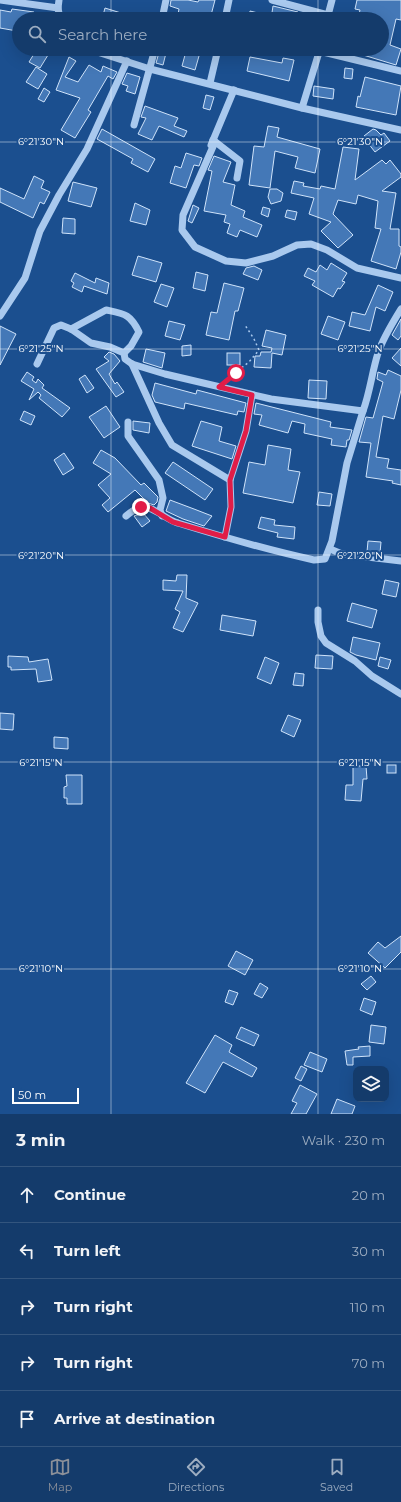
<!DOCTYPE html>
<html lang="en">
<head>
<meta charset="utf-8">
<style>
	:root { --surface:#143b6b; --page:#1d4271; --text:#f1f3f6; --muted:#9dadc1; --line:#33557e; --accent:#8c9099 }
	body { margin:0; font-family:Montserrat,sans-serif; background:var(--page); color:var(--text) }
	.controls { position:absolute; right:12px; bottom:12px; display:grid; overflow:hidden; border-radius:8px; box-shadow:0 4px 16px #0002 }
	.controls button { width:36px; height:36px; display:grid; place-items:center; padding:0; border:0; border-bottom:1px solid var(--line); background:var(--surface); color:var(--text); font:20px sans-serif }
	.scale { position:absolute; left:12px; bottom:10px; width:67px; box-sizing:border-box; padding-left:4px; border:2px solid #fff; border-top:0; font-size:11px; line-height:14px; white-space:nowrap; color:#fff; -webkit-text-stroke:3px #1b4f8f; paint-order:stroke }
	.stop { position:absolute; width:12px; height:12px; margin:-9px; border:3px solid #e11d48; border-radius:50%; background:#fff }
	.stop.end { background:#e11d48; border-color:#fff; box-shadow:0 1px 4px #0008 }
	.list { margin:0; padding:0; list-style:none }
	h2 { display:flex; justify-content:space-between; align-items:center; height:52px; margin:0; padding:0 16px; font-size:17px }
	h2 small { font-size:13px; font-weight:400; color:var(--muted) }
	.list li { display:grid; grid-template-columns:26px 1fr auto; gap:12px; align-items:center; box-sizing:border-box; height:56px; padding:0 16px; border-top:1px solid var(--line) }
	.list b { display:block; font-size:15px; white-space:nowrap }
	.list em { font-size:13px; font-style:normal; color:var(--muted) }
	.icon { flex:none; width:22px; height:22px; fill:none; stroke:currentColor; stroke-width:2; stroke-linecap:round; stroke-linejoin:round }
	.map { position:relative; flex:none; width:401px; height:1114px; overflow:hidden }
	.search { position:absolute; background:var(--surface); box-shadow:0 4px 16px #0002; left:12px; right:12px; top:12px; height:44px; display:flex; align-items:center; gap:10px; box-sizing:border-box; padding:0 14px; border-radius:22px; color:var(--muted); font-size:15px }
	.sheet { height:332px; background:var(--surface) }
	nav { display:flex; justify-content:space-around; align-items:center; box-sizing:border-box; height:56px; border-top:1px solid var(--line); background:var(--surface); font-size:11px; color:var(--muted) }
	nav a { display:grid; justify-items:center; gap:2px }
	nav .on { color:var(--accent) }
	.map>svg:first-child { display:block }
</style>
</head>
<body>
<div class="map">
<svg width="401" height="1114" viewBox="0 0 401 1114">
	<rect width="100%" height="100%" fill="#1b4f8f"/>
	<!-- building -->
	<g fill="#4478b7" stroke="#cfe3fa">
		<path d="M171 0H188L198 2 199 0H215L210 19H177L179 9 170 6Z"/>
		<path d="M357 0H401V20L396 19 390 45 401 49 396 65 350 51V49H382V19H358L360 10 355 9Z"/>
		<path d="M273 6 298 12 296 19H271Z"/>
		<path d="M105 8 121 13 120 19H102Z"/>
		<path d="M12 9 34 12 33 19H19L17 31 0 28V10L11 12Z"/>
		<path d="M250 11 270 16V19H249Z"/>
		<path d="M37 49 48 55 40 68 29 62Z"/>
		<path d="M160 49H167L163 65 156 63Z"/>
		<path d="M172 49H201L195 70 182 66 185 55 172 52Z"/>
		<path d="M69 57 76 61 65 77 78 82 89 65 101 72 103 66 117 72 113 79 108 76 88 110 91 112 75 138 61 130 80 98 56 90Z"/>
		<path d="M250 57 282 63 283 58 294 60 289 81 247 71Z"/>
		<path d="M36 67 47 74 38 89 26 82Z"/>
		<path d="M345 68 353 69 352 79 344 78Z"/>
		<path d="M127 73 140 77 135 94 126 91 128 86 122 84Z"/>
		<path d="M365 77 401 86 396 115 356 107 358 96 360 97Z"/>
		<path d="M314 86 334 89 333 99 313 96Z"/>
		<path d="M44 88 50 92 44 102 38 99Z"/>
		<path d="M206 95 214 97 210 110 203 108Z"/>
		<path d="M145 106 178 118 174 126 187 131 184 137 159 126 152 140 138 134 146 118 141 117Z"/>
		<path d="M268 126 279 128 277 137 320 149 315 173 295 168 298 157 275 151 270 188 249 185 254 146 264 147Z"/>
		<path d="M102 129 155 159 148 172 131 163 133 159 97 139Z"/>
		<path d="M373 129 376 130 381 135 384 133 390 141 375 152 364 138V136Z"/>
		<path d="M343 147 359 149 355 180 382 160 386 164 390 160 401 174V177L382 191 396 193 390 229H399V246L401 247V252L396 269 371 261 381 229 375 228 378 201 358 195 356 204 338 200 333 214 353 235 338 248 321 231 331 222 309 214 314 198 291 193 294 181 304 183 303 186 320 189 321 186 335 189Z"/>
		<path d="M186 153 202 158 199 166 194 165 186 188 170 183 175 166 181 168Z"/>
		<path d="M214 156 231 162 223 182 235 185 231 205 245 211 243 217 262 225 257 237 240 230 237 237 227 233 230 224 224 222 226 215 204 211 212 171 208 170Z"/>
		<path d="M34 176 44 181 41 188 50 192 44 204 40 202 33 218 0 202V188L24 199Z"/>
		<path d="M73 182 97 188 91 207 68 201Z"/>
		<path d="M270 189H277L283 193 281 201 271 204 268 197Z"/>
		<path d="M135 203 150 210 146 225 130 221Z"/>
		<path d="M193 205 199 208 192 223 188 221Z"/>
		<path d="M263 207 270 209 268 217 261 214Z"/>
		<path d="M287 210 297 212 295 220 285 217Z"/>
		<path d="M63 218 75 219V234L62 233Z"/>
		<path d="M138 256 162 263 156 282 132 275Z"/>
		<path d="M331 263 347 273 342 281 345 282 340 289 338 288 333 297 312 285 315 281 304 276 308 268 316 272 320 265 327 270Z"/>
		<path d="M254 266 262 270 258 280 243 274 246 268Z"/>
		<path d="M196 272 208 275 205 291 193 288Z"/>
		<path d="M75 273 95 283 96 278 109 283 107 294 84 286 82 292 72 287 74 283 71 281Z"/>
		<path d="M224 283 244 288 238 311H235L229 340 206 335 211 312 217 313Z"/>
		<path d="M161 284 174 288 167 307 154 302Z"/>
		<path d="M378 285 393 292 385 311 376 307 370 331 349 326 352 312 365 315Z"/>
		<path d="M328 316 345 322 338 340 321 334Z"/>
		<path d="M401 319V336L398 340 392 335Z"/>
		<path d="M169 321 185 325 180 340 165 336Z"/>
		<path d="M0 326 16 334 0 365Z"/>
		<path d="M266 330 286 335 282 355 272 353 271 368 254 367 255 356H260L261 352H271L272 348 262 346Z"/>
		<path d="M191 345V355L182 356V346Z"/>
		<path d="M401 348V366L392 358Z"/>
		<path d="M146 349 165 353 162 368 143 362Z"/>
		<path d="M109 352 114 354 120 361 109 374 115 384 117 382 124 392 116 397 96 369 109 361 104 357Z"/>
		<rect x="227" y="353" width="13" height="12"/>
		<path d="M388 370 401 376V390L394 419 383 416 376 457 389 459 387 468 401 470V485L392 483 393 481 366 477 371 443 359 442 366 417 373 418 383 382 377 379 378 372 386 375Z"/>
		<path d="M27 372 34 377 32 380 36 383 38 379 44 385 42 388 70 408 62 417 39 398 41 395 38 392 29 400 34 389 21 381Z"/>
		<path d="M85 375 94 388 87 393 79 379Z"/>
		<path d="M309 380 327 381 326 399 308 398Z"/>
		<path d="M155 383 196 394 197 390 246 403 244 412 238 411 237 415 185 403 184 409 155 402 152 395Z"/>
		<path d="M256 403 331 422 330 427 352 430 349 440H347L346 447 331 445 332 439 304 433 305 424 292 421 288 433 259 425 262 415 254 414Z"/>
		<path d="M106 406 120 427 104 438 89 417Z"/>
		<path d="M24 411 35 416 31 425 20 420Z"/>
		<path d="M133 421 150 423 149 433 133 430Z"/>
		<path d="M201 421 222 427 219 441 236 446 232 459 192 446Z"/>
		<path d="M268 445 291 449 288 470 300 472 293 503 243 493 249 462 265 465Z"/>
		<path d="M101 450 115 458 141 485 144 483 158 497 157 502 154 505 148 503 135 490 108 512 102 505 110 498 98 485 111 474 93 463Z"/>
		<path d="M64 453 74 468 63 475 54 460Z"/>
		<path d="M173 462 213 489 205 500 165 473Z"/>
		<path d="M319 492 332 494 330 506 317 505Z"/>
		<path d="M170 500 194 509 212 516 204 526 183 519 166 511Z"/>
		<path d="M143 513 150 521 142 527 134 516Z"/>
		<path d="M261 517 275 520 274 525 295 527 294 539 277 537 278 533 258 528Z"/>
		<path d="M368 541 381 542 380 553 367 552Z"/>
		<path d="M177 575H187L186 598 198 603 183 632 173 628 180 612 175 609 183 591 163 590V580L176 581Z"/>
		<path d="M385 580 399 583 396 597 382 594Z"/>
		<path d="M352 603 377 610 372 628 347 621Z"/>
		<path d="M222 615 256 621 253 636 220 630Z"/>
		<path d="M353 637 380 643 376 660 356 655 350 652Z"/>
		<path d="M316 655 333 656 332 669 315 668Z"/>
		<path d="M8 656 28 657 29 662 48 659 52 680 38 682 36 669 11 670V667H8Z"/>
		<path d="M265 657 279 663 271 684 257 678Z"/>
		<path d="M380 657 391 660 388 669 378 666Z"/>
		<path d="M295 673 304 674 303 686 293 685Z"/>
		<path d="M0 713 14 714 13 730 0 729Z"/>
		<path d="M288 715 301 720 294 737 281 731Z"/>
		<path d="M54 737 68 738V749L54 748Z"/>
		<rect x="387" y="765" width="9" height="8"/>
		<path d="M353 766H366L367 779H363L361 801 345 800 346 785H353Z"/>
		<path d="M66 775H82V804H67V798H64V787L67 786Z"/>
		<path d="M401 936V952L385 968 368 953 378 942 385 948Z"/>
		<path d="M236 951 253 960 245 975 228 966Z"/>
		<path d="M371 976 376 982 367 990 361 984Z"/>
		<path d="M260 983 268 988 262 998 254 994Z"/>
		<path d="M229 990 238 993 233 1005 225 1002Z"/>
		<path d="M364 998 376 1002 372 1015 360 1010Z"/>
		<path d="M371 1025 386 1027 384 1044 369 1042Z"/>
		<path d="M241 1027 259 1035 254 1046 236 1038Z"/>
		<path d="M215 1035 232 1045 229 1052 257 1068 252 1077 223 1062 205 1093 186 1083Z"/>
		<path d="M370 1046V1056L353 1057V1065H347L345 1051 359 1049 358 1047Z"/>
		<path d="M310 1052 327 1059 322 1072 304 1065Z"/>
		<path d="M301 1066 307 1069 301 1081 295 1078Z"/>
		<path d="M300 1085 317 1094 306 1114H291L297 1103 292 1101Z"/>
		<path d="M337 1099 355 1106 352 1114H331Z"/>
	</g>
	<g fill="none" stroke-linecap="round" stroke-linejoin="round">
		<!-- path -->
		<path stroke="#a9c9ee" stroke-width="1.5" stroke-dasharray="2 3" stroke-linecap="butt" d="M226 380 249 362 259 350 254 339 245 325"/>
		<!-- minor -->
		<g stroke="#a9c9ee" stroke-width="7">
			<path d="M0 0 58 8"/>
			<path d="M59 0 58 8 60 19"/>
			<path d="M272 0 328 15"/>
			<path d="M162 19 166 0"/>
			<path d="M225 19 229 0"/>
			<path d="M327 19 332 0"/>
			<path d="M88 49 150 69 302 108 401 130"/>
			<path d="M319 51 401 71"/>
			<path d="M210 83 218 49"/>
			<path d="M302 108 320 49"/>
			<path d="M134 125 155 49"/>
			<path d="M213 140 240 161 237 178"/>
			<path d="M215 142 183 215 182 230 195 247 226 261 246 263 273 256 297 245 311 244 327 250 357 268 401 278"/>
			<path d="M211 145 234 90"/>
			<path d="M0 316 25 278 40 231 59 195 87 149 127 61"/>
			<path d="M71 329 106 310C125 314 130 314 139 332L131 346 124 353"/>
			<path d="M37 364 54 328 61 325 71 329 91 343 110 347 124 353 125 359 132 364 165 374 271 399 363 411C370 392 372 372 378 353 383 338 393 322 401 309"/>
			<path d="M132 364 159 423 172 445 230 480"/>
			<path d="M128 422V436L159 480 163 498 160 510 162 516"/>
			<path d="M126 516C133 510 139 506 148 508 158 510 167 520 178 523 223 537 268 550 314 560L325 559 332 541 347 463 363 411"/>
			<path d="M225 537 231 507 230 480 246 431 252 395"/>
			<path d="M330 549 342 554 401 561"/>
			<path d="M318 610V622L321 636 326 643 355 661 372 676 401 694"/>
		</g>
	</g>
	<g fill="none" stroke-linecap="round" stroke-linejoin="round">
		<!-- route -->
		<path stroke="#e11d48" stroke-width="5" d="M141 507 150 508 173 522 225 537 231 507 230 480 246 431 252 395 219 387 236 373"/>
	</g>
	<!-- ticks -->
	<path fill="none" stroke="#fff" stroke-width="1" stroke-opacity="0.45" d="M111 0V19M318 0V19M111 49V1114M318 49V1114M0 142H401M0 349H401M0 555H401M0 762H401M0 969H401"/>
	<g font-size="10" text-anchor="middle" fill="#fff" stroke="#1b4f8f" stroke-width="4" stroke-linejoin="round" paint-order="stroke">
		<text x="41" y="145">6°21'30"N</text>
		<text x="360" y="145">6°21'30"N</text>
		<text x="41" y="352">6°21'25"N</text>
		<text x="360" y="352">6°21'25"N</text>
		<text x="41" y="559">6°21'20"N</text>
		<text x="360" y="559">6°21'20"N</text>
		<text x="41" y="766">6°21'15"N</text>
		<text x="360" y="766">6°21'15"N</text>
		<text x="41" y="972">6°21'10"N</text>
		<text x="360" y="972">6°21'10"N</text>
	</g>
</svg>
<div class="controls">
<button><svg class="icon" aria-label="layers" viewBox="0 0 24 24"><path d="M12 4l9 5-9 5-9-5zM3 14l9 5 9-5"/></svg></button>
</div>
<div class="scale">50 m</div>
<div class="stop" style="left:236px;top:373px"></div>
<div class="stop end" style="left:141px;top:507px"></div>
<div class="search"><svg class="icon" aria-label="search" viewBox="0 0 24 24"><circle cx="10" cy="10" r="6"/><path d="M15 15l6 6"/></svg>Search here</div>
</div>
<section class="sheet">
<h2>3 min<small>Walk · 230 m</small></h2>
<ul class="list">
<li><svg class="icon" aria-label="ahead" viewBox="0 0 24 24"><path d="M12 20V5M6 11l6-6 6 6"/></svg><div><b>Continue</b></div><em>20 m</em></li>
<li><svg class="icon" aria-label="left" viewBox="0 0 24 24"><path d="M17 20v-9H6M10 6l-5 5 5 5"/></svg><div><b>Turn left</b></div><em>30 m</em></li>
<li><svg class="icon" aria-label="right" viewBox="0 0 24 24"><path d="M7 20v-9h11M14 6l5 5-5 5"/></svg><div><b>Turn right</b></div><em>110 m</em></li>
<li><svg class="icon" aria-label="right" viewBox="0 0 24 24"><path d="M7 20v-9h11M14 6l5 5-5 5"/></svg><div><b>Turn right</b></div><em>70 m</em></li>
<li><svg class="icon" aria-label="arrive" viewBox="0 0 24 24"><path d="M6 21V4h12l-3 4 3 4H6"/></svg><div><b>Arrive at destination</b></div></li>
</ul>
</section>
<nav>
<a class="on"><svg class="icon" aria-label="map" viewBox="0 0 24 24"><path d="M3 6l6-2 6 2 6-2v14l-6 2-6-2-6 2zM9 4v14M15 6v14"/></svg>Map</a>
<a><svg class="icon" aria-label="directions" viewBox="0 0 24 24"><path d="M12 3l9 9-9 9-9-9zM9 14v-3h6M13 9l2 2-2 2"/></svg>Directions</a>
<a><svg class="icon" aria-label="saved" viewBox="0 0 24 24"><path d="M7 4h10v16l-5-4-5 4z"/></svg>Saved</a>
</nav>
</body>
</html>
